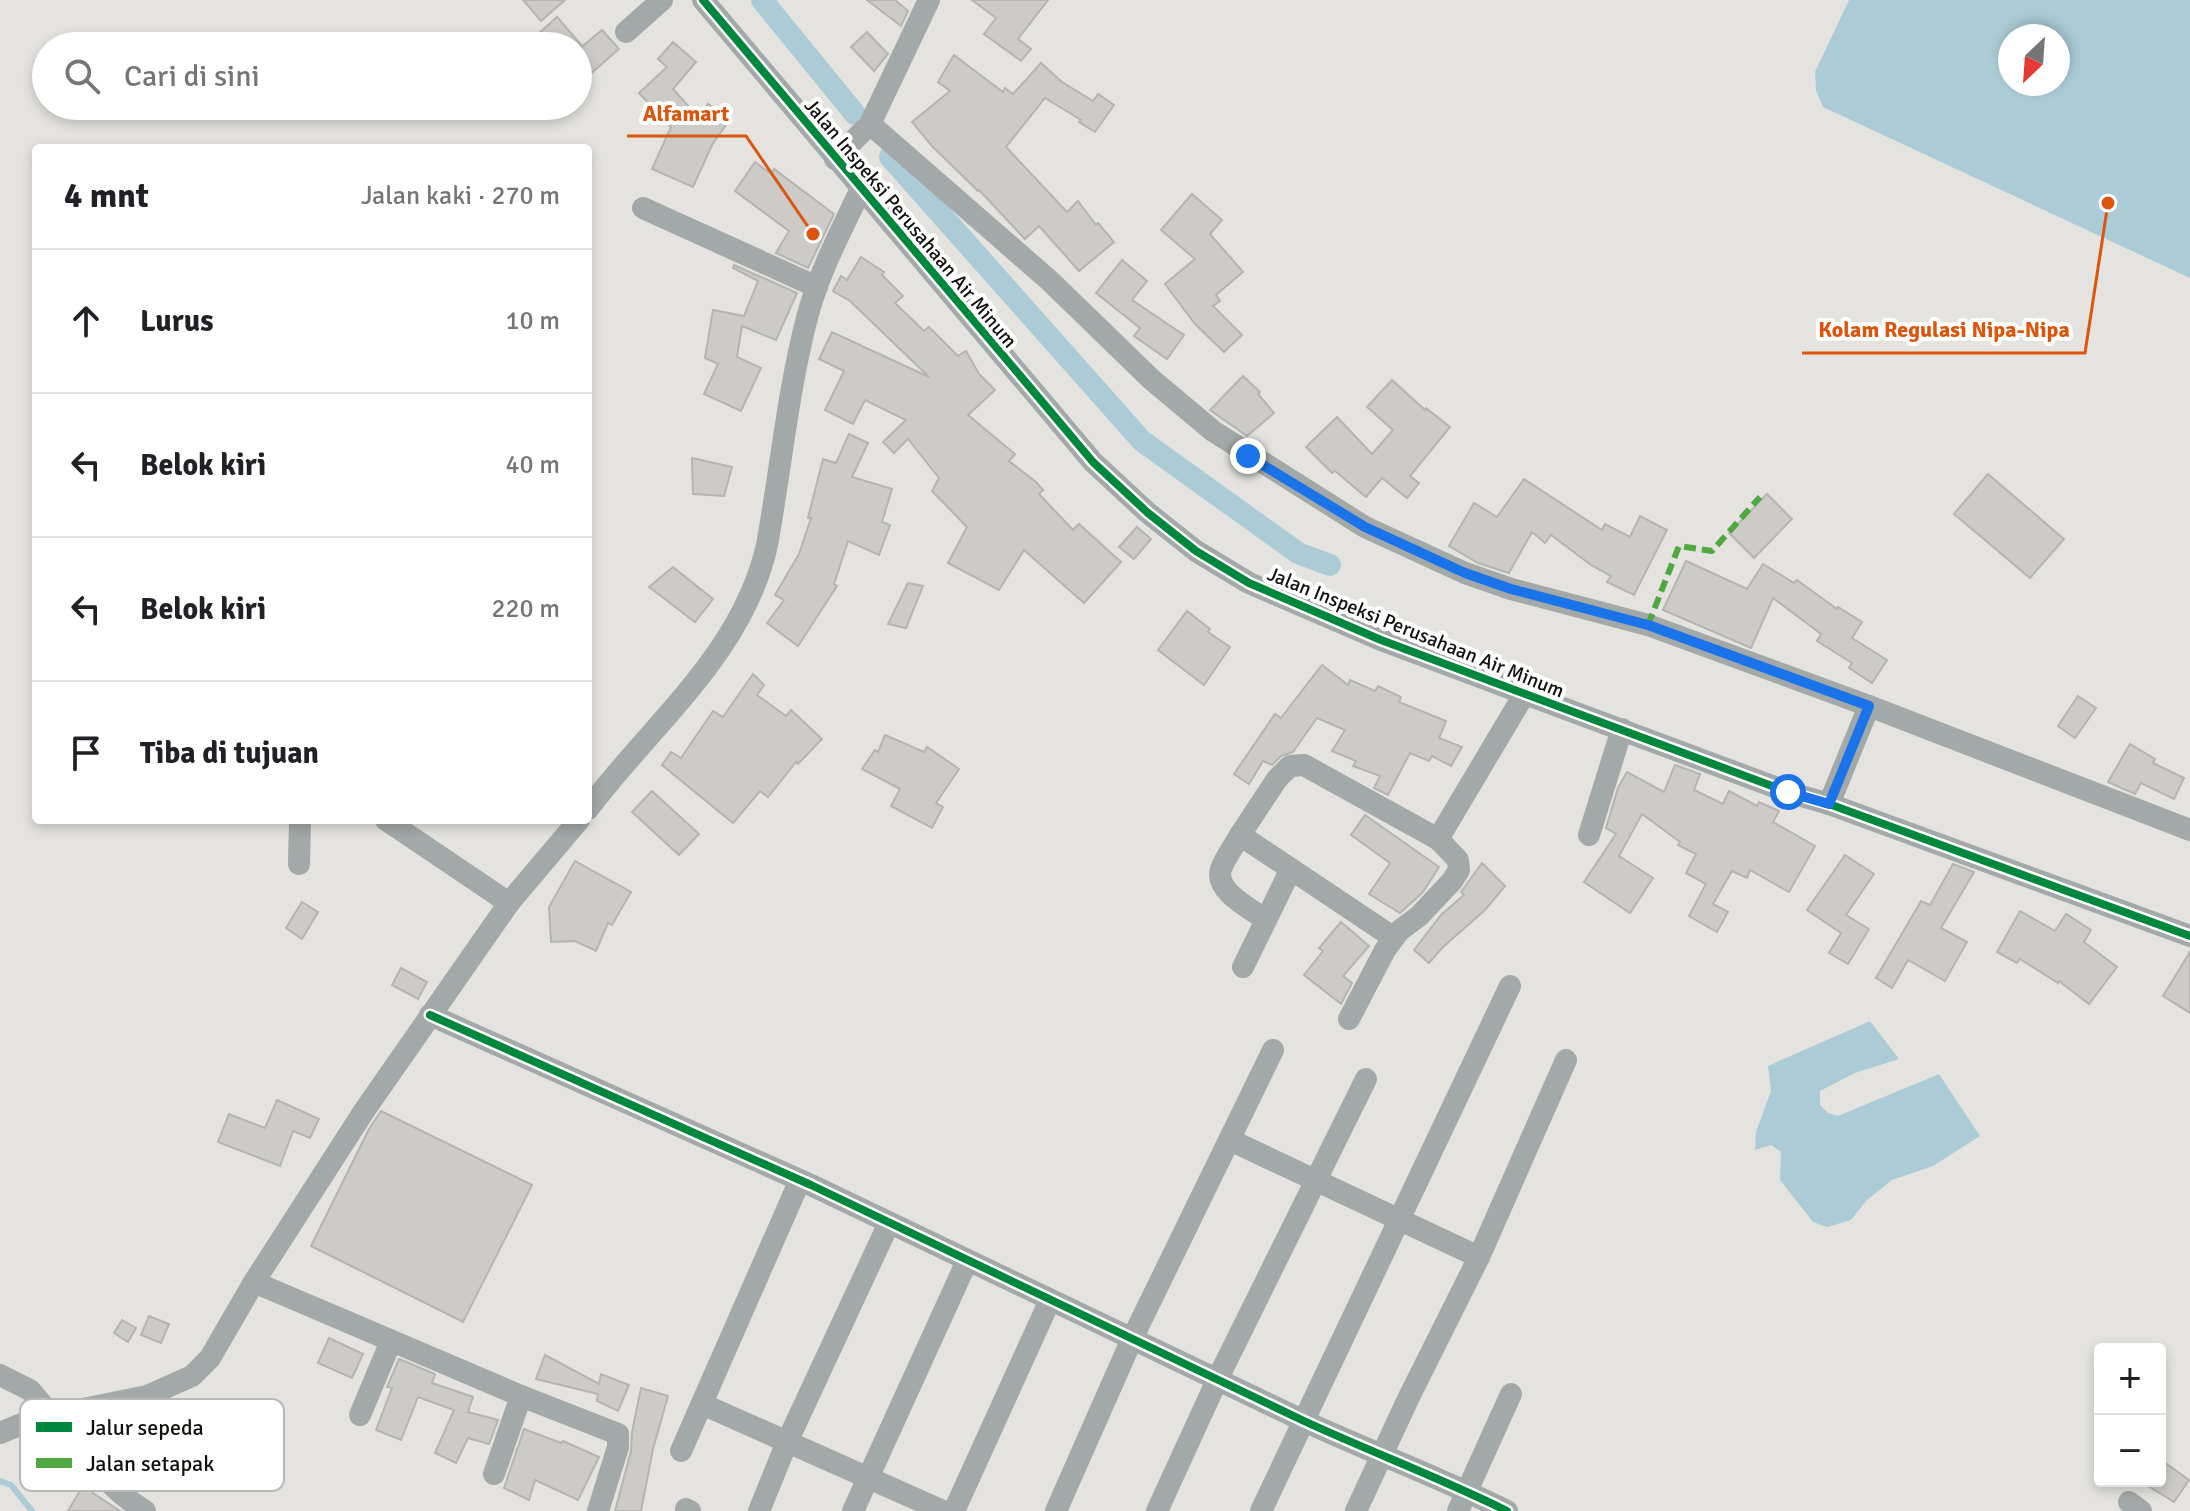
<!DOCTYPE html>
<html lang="id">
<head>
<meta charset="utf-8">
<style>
	:root { --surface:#fff; --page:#f6f6f6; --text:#202124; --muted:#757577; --line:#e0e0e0 }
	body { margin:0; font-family:Signika,sans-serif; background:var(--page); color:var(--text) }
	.controls { position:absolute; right:24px; bottom:24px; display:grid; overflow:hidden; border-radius:8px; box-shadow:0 4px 12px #0003 }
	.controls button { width:72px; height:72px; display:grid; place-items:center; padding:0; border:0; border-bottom:2px solid var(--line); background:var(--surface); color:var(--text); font:40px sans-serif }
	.compass { position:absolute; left:1998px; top:24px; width:72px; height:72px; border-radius:50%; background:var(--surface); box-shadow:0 4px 12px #0003; rotate:205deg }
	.stop { position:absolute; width:24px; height:24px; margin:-18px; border:6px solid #1a73e8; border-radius:50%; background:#fff }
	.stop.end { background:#1a73e8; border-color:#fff; box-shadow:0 2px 8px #0008 }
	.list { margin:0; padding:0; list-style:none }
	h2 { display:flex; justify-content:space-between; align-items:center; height:104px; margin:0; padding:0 32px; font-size:34px }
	h2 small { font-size:26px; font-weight:400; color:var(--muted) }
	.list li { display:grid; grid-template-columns:52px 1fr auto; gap:24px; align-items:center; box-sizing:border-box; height:144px; padding:0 32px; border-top:2px solid var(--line) }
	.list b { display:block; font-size:30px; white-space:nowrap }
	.list em { font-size:26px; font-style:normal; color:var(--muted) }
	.icon { flex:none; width:44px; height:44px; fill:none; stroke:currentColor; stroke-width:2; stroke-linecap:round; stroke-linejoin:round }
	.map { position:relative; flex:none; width:2190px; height:1511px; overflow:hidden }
	.search { position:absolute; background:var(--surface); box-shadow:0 4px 12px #0003; left:32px; top:32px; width:560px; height:88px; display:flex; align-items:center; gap:20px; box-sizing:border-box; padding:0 28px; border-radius:44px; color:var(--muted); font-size:30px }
	.panel { position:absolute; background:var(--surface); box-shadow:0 4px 12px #0003; left:32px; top:144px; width:560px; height:680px; border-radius:8px }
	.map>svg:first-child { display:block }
</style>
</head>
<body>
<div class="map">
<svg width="2190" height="1511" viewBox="0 0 2190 1511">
	<rect width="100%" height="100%" fill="#e4e3df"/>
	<!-- water -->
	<g fill="#abccd7" fill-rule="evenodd">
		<path d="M1849 0H2190V278L1823 107 1816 90 1815 72ZM2010 36H2058V84H2010Z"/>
		<path d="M1870 1021 1899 1059 1855 1073 1820 1091V1105L1828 1113 1838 1116 1939 1074 1980 1136 1933 1166 1892 1180 1866 1201 1851 1220 1827 1227 1813 1222 1780 1180 1781 1152 1771 1145 1755 1150 1756 1132 1771 1091 1768 1066Z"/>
	</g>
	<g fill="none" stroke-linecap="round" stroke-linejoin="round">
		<!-- stream -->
		<path stroke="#abccd7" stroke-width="6" d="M0 1481 11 1485 32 1511"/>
		<!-- canal -->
		<g stroke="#abccd7" stroke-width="22">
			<path d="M762 0 855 114"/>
			<path d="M890 157 1142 441 1298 553 1330 565"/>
		</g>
	</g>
	<!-- building -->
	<g fill="#cccbc8" stroke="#b5b4b1" stroke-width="2">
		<path d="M523 0H565L541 21Z"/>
		<path d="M867 0H895L908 11 901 26Z"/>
		<path d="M972 0H1048L1018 39 1031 49 1021 61 984 34 996 18Z"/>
		<path d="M557 17 569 31 582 46H548L538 34Z"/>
		<path d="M602 30 619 49 587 77 578 67V50Z"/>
		<path d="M867 32 888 54 874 71 851 47Z"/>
		<path d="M673 42 696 62 673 89 699 118 708 104 730 119 712 145 693 187 652 169 671 127 639 93 667 67 658 59Z"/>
		<path d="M954 55 1003 92 1005 88 1013 94 1041 63 1062 82 1093 101 1098 94 1114 105 1095 132 1079 122 1081 120 1045 98 1006 147 1067 212 1078 201 1096 225 1098 223 1114 242 1079 271 1039 226 1025 239 979 190 978 191 932 146 912 122 950 91 938 82Z"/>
		<path d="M755 162 771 174 774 169 834 214 808 268 776 253 789 231 735 191Z"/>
		<path d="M1192 194 1222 220 1210 234 1243 272 1216 295 1220 301 1213 306 1242 335 1224 352 1195 324 1165 284 1195 259 1161 230Z"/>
		<path d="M861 257 884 272 882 275 903 296 895 303 924 331 929 327 958 356 966 351 979 374 995 390 968 415 1015 454 1009 461 1036 482 1043 490 1039 494 1073 530 1079 524 1121 562 1084 603 1024 550 999 590 948 563 967 527 932 491 939 478 908 439 894 453 883 442 906 420 865 400 853 424 825 410 844 371 819 359 832 332 929 377 850 301 833 291 841 276 847 280Z"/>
		<path d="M1122 260 1147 281 1132 300 1184 335 1167 359 1134 336 1140 328 1096 293Z"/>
		<path d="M734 265 797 293 776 340 742 326 737 357 761 368 741 411 704 394 718 364 705 358 713 310 744 316 758 281 733 268Z"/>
		<path d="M1243 376 1260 392 1258 394 1274 413 1247 436 1210 410Z"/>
		<path d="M1392 380 1425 410 1426 408 1450 427 1410 476 1419 483 1407 498 1382 478 1366 497 1335 471 1332 473 1306 447 1337 417 1372 454 1393 430 1367 407Z"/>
		<path d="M849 434 868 443 852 477 892 489 882 522 890 525 879 555 848 541 834 584 837 586 798 646 767 623 784 600 775 595 799 554 811 518H808L823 459 836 463Z"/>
		<path d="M692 458 732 467 724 496 693 494Z"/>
		<path d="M1988 474 2064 539 2030 578 1954 514Z"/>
		<path d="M1524 479 1602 530 1605 524 1630 537 1640 516 1667 530 1634 595 1607 582 1611 576 1591 565 1551 535 1545 543 1532 532 1509 573 1478 563 1449 546 1474 503 1497 517Z"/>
		<path d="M1767 494 1792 519 1754 558 1729 533Z"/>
		<path d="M1137 527 1151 539 1134 559 1119 547Z"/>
		<path d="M1686 561 1747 589 1763 564 1794 583 1797 580 1837 609 1838 607 1862 622 1852 638 1887 660 1872 683 1849 668 1852 663 1817 641 1821 634 1773 598 1751 648 1663 610Z"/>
		<path d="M673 567 713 599 695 622 649 587Z"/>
		<path d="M908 583 923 586 906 628 888 624Z"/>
		<path d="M1187 611 1210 629 1208 632 1230 647 1204 685 1158 650Z"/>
		<path d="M1322 665 1348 685 1350 680 1375 691 1378 686 1401 697 1399 702 1446 721 1439 738 1462 747 1451 766 1432 756 1429 761 1410 753 1388 795 1374 788 1380 776 1353 766 1356 761 1332 751 1345 730 1317 718 1293 752 1281 756 1272 765 1263 761 1249 784 1234 774 1275 714 1281 718Z"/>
		<path d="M753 674 764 685 757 695 786 716 791 710 822 739 798 764 796 762 768 797 760 791 733 823 662 765 671 752 681 758 713 711 723 717Z"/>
		<path d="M2078 696 2096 708 2075 738 2058 726Z"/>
		<path d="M885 735 924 752 927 747 959 769 936 803 943 807 932 828 891 806 900 789 862 769 875 750 878 752Z"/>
		<path d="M2130 744 2155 759 2153 763 2184 778 2174 799 2141 783 2135 794 2108 782Z"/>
		<path d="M1675 765 1700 774 1694 790 1723 804 1729 791 1757 806 1759 802 1779 811 1773 822 1815 846 1789 892 1750 870 1747 878 1732 871 1713 904 1728 912 1717 932 1689 916 1706 884 1686 873 1696 854 1678 845 1680 842 1642 814 1619 856 1653 878 1630 913 1584 882 1616 834 1606 828 1618 788 1627 772 1664 792Z"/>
		<path d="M652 791 699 834 679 855 632 812Z"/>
		<path d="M1365 815 1439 867 1423 892 1400 913 1369 894 1390 863 1351 835Z"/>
		<path d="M1845 855 1874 874 1846 915 1869 929 1848 964 1829 953 1841 933 1807 910Z"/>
		<path d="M575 861 631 892 612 925 608 923 596 951 575 941 551 942 549 907Z"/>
		<path d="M1482 863 1505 886 1485 910 1443 947 1429 963 1414 950 1441 915 1464 895 1461 892Z"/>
		<path d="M1953 864 1974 872 1941 928 1967 942 1945 981 1908 960 1892 988 1876 978 1921 901 1930 905Z"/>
		<path d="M302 902 318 912 302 939 286 928Z"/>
		<path d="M2020 911 2055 931 2066 914 2091 930 2084 942 2117 967 2089 1004 2059 981 2058 983 2020 959 2017 963 1997 952Z"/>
		<path d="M1341 922 1369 946 1343 976 1352 983 1341 1004 1304 975 1323 951 1319 948Z"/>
		<path d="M2190 952V1013L2163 996Z"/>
		<path d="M401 968 427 982 418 999 392 985Z"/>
		<path d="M277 1100 319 1119 310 1138 293 1131 280 1166 218 1142 229 1114 265 1128Z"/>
		<path d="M381 1111 532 1185 463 1322 311 1246 369 1129Z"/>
		<path d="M149 1316 169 1324 161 1343 141 1335Z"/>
		<path d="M122 1320 136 1328 128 1342 114 1333Z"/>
		<path d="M329 1338 363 1354 352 1378 318 1363Z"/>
		<path d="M545 1355 599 1384 601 1374 629 1385 618 1411 597 1401 598 1394 536 1379Z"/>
		<path d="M399 1359 435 1374 432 1383 473 1397 468 1412 498 1420 489 1444 468 1438 456 1463 435 1453 454 1410 418 1397 401 1440 376 1430 392 1388 387 1387Z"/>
		<path d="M641 1388 668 1396 653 1449 641 1511H615L631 1451 632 1432Z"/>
		<path d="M524 1429 561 1443 563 1441 599 1457 578 1500 535 1480 529 1500 504 1488Z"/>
		<path d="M2160 1459 2189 1480 2174 1502 2140 1481H2160Z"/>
		<path d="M88 1477 93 1493 120 1511H68Z"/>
	</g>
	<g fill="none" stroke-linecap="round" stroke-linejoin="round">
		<!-- minor -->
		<g stroke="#a3a9a8" stroke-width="22">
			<path d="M703 0 1093 462 1148 513 1196 551 1249 583 1381 640 1788 792 1829 804 2190 936"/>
			<path d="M626 32 662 0"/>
			<path d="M870 124 1050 281 1151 379 1213 431 1365 527 1465 573 1511 589 1648 625 1869 706 2190 830"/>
			<path d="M835 159 870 124 929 0"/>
			<path d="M643 208 817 287"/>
			<path d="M1829 804 1869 706"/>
			<path d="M588 809C652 724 743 653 767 545 781 468 788 389 808 314 820 270 842 229 861 189"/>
			<path d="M386 820 509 903"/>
			<path d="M1240 835 1277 779 1290 766 1304 765 1438 839 1458 860 1459 870 1452 881 1419 916 1399 931 1385 950 1349 1019"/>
			<path d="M1589 835 1622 729"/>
			<path d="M1438 839 1525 693"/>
			<path d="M299 864 300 820"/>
			<path d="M1265 919C1251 909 1214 891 1221 869 1225 858 1234 846 1240 835L1394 938"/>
			<path d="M1243 967 1291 869"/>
			<path d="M430 1015 811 1185 1304 1421C1371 1452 1441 1478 1507 1511"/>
			<path d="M1230 1140 1479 1257"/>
			<path d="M254 1282 521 1396 618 1434V1447L598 1511"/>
			<path d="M0 1375 30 1390 52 1416"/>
			<path d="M702 1404 943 1511"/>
			<path d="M72 1412C93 1462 98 1481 145 1511"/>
			<path d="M360 1415 391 1341"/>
			<path d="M0 1433 34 1419 147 1396 192 1376 210 1358 254 1282 364 1111 509 903 579 820"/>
			<path d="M681 1451 800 1180"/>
			<path d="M494 1474 521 1396"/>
			<path d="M2129 1502 2141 1511"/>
			<path d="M686 1509 690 1511"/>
			<path d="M759 1511 787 1442 889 1223"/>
			<path d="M853 1511 967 1261"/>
			<path d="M954 1511 1050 1300"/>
			<path d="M1056 1511 1132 1339 1273 1050"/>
			<path d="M1157 1511 1218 1378 1366 1079"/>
			<path d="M1261 1511 1510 986"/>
			<path d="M1356 1511 1408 1399 1479 1257 1566 1060"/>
			<path d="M1458 1511 1511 1394"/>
		</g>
		<!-- quiet -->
		<path stroke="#51a841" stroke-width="6" stroke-dasharray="12 6" stroke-linecap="butt" d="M1648 625 1679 546 1712 551 1760 497"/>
		<defs>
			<g id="cycleway">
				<path d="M703 0 1093 462 1148 513 1196 551 1249 583 1381 640 1788 792 1829 804 2190 936"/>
				<path d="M430 1015 811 1185 1304 1421C1371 1452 1441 1478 1507 1511"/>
			</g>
		</defs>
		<!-- cycleway casing -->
		<use href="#cycleway" stroke="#fff" stroke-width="13"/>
		<!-- cycleway -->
		<use href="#cycleway" stroke="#00873e" stroke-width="8"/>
	</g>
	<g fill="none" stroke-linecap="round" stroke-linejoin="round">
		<!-- route -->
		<path stroke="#1a73e8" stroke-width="10" d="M1248 456 1365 527 1465 573 1511 589 1648 625 1869 706 1829 804 1788 792"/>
	</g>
	<g text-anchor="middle" stroke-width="8" stroke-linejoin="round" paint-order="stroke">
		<!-- street labels -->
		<g font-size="20" fill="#0f0f0c" stroke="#fff">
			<text transform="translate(911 223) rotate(50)" y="7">Jalan Inspeksi Perusahaan Air Minum</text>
			<text transform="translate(1416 632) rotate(22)" y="7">Jalan Inspeksi Perusahaan Air Minum</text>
		</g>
	</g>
	<!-- legend -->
	<rect x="20" y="1399" width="264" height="92" rx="12" fill="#fff" stroke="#b7b7b6" stroke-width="2"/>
	<rect x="36" y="1422" width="36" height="10" fill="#00873e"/>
	<rect x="36" y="1458" width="36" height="10" fill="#51a841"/>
	<g font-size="22" fill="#0f0f0c">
		<text x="86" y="1435">Jalur sepeda</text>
		<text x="86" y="1471">Jalan setapak</text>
	</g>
	<!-- callouts -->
	<path fill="none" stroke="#dd550c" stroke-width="3" d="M813 234L746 136H627M2108 203L2085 353H1802"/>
	<g fill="#dd550c" stroke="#fff" stroke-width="3">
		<circle cx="813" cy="234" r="8"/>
		<circle cx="2108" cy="203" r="8"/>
	</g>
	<g font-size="22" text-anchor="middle" font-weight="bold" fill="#dd550c" stroke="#fff" stroke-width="8" stroke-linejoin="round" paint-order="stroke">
		<text x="686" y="121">Alfamart</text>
		<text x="1944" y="337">Kolam Regulasi Nipa-Nipa</text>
	</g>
</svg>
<div class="controls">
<button>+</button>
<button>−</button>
</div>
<svg class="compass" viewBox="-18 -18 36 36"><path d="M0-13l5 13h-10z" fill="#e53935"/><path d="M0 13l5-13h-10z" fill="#757577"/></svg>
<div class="stop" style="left:1788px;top:792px"></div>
<div class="stop end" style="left:1248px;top:456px"></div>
<div class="search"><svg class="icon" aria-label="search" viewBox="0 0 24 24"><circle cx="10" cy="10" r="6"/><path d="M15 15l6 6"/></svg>Cari di sini</div>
<section class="panel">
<h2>4 mnt<small>Jalan kaki · 270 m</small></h2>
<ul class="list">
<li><svg class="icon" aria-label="ahead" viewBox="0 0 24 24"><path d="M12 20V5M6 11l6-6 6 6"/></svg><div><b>Lurus</b></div><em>10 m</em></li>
<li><svg class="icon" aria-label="left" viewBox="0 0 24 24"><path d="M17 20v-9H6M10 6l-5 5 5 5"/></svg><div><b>Belok kiri</b></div><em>40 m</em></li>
<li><svg class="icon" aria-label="left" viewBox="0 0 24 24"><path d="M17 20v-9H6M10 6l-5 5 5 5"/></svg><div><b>Belok kiri</b></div><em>220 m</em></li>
<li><svg class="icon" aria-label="arrive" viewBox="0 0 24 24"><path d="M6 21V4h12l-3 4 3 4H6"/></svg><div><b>Tiba di tujuan</b></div></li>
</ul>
</section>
</div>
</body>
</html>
